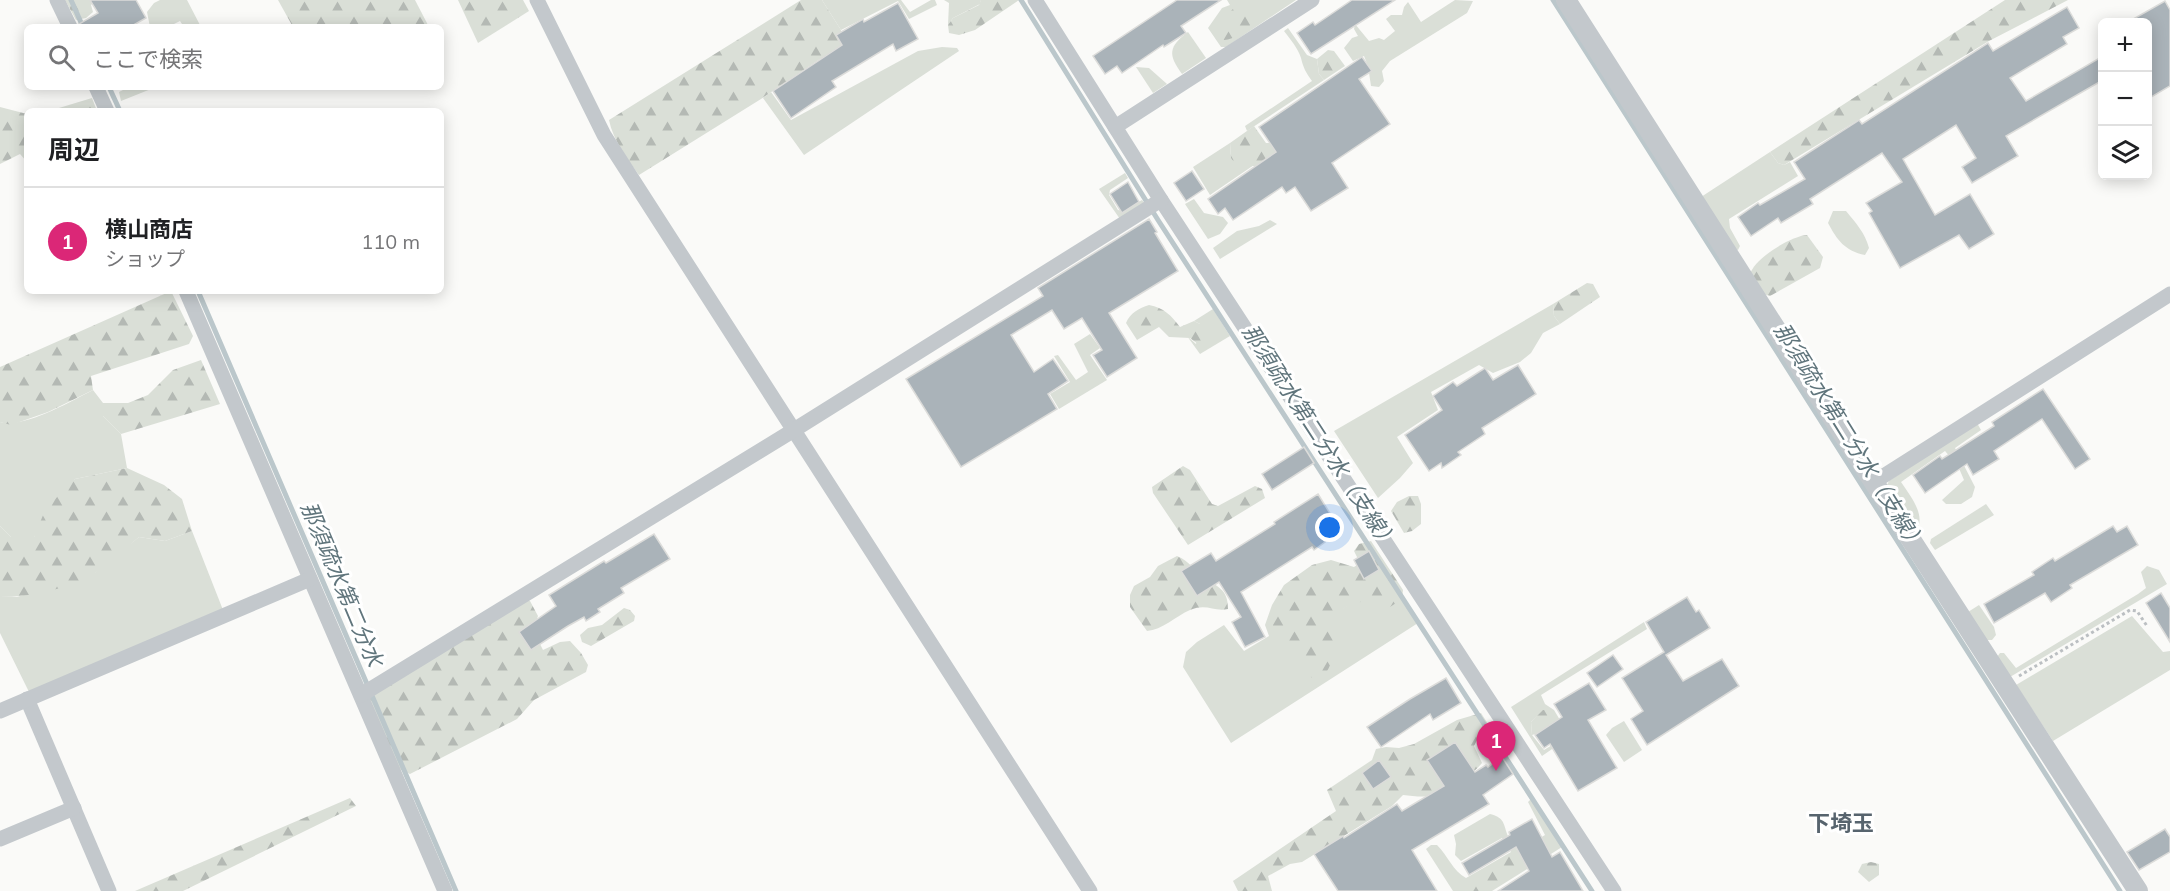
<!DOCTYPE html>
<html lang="ja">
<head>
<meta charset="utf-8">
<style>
	:root { --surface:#fff; --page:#f6f6f6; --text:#202124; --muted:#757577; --line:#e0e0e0; --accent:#db2777 }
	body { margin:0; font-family:Mulish,"Noto Sans JP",sans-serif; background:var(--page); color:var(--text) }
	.controls { position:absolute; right:18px; top:18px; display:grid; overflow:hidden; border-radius:9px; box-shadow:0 3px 15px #0003 }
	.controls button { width:54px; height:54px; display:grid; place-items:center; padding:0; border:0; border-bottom:2px solid var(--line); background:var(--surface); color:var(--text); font:30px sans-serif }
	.you { position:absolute; left:1330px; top:528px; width:21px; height:21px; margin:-15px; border:4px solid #fff; border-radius:50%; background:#1a73e8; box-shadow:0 0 0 9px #1a73e833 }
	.badge { display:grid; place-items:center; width:39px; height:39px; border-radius:50%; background:var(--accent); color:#fff; font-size:20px; font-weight:700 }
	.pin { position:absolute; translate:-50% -50px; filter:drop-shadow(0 2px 3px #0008) }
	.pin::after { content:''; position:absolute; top:32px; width:21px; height:18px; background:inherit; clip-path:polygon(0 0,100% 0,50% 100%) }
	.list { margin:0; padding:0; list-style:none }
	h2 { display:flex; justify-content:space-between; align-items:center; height:78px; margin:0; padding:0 24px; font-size:26px }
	h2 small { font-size:20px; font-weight:400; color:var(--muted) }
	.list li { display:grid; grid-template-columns:39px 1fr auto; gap:18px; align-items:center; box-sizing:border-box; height:108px; padding:0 24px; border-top:2px solid var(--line) }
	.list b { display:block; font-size:22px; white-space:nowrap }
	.list p { margin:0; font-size:20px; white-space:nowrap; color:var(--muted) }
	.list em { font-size:20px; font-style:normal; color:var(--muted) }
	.icon { flex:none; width:33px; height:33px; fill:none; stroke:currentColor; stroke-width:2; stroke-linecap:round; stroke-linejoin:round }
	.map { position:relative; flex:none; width:2170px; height:891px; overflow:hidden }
	.search { position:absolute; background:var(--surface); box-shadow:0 3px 15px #0003; left:24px; top:24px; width:420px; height:66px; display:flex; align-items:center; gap:15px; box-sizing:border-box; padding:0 21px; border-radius:9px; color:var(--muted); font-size:22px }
	.panel { position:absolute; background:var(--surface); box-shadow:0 3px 15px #0003; left:24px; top:108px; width:420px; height:186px; border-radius:9px }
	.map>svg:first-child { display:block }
</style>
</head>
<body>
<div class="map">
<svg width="2170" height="891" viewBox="0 0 2170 891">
	<defs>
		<pattern id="forest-firs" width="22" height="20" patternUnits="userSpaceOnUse" patternTransform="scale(1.5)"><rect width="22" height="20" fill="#dadfd7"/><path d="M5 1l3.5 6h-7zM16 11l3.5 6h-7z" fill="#b4b9b4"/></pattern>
	</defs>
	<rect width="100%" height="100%" fill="#fafaf8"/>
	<!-- grass -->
	<g fill="#dadfd7">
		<path d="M160 0H187L201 27H184L180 21 168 27H150L147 12 154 3Z"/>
		<path d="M822 0H901L910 12 931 0H935L937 5 909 19 898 1 841 30Z"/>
		<path d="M944 0H981L980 4 953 18 948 25 949 3Z"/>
		<path d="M1227 0H1296L1226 47H1221L1208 28 1222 8 1230 5Z"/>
		<path d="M1455 0 1473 1 1467 13 1390 61 1382 71 1384 81 1379 87 1371 86 1368 66 1364 56 1353 61 1344 48 1352 38 1358 36 1354 29 1355 24 1369 41 1379 38 1384 40 1395 31 1386 19 1391 15H1402L1404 7 1408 2 1421 22Z"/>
		<path d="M1288 28 1307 55 1317 59 1319 74 1324 80 1247 131 1245 126 1312 81C1306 73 1303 67 1301 58 1298 48 1290 39 1284 31Z"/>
		<path d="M1188 32 1206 58 1182 74C1168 55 1168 47 1188 32Z"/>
		<path d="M942 47 957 48 959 51 804 155 763 98 771 92 791 120 918 51Z"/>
		<path d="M1136 67 1149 68 1167 84 1153 93Z"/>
		<path d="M129 87H156L121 101 119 92Z"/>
		<path d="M1230 143 1231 158 1254 165 1210 195 1193 167Z"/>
		<path d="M1770 152 1778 163 1784 165 1790 162 1798 176 1729 219 1730 228 1740 246 1738 250 1734 249 1701 197Z"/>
		<path d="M1125 173 1128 178 1110 190 1109 195 1118 210 1123 211 1142 200 1145 204 1120 219 1099 189Z"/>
		<path d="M1194 199 1204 213 1223 217 1228 223 1220 234 1208 239 1185 204Z"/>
		<path d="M1833 211H1846C1856 223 1865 233 1869 248L1865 255C1845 251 1837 240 1828 223Z"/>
		<path d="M1270 220 1277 224 1220 259 1213 248 1237 231 1259 226Z"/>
		<path d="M1553 304 1554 316 1560 324 1543 333 1531 353 1520 362 1493 373 1479 365 1431 392 1438 410 1397 437 1413 463 1400 478 1378 498 1334 431Z"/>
		<path d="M1213 309 1230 336 1200 354 1187 336 1196 344 1200 324 1194 321Z"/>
		<path d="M1090 334 1100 348 1090 355 1107 380 1059 409 1050 394 1070 382 1054 356 1058 355 1076 380 1088 372 1074 344Z"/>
		<path d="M93 390 103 403V416L121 434 127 468 75 479 34 537H11L0 526V422C26 428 69 402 93 390Z"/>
		<path d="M1977 423 1981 430 1955 448 1975 487 1972 497 1961 504H1946L1942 500 1964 480 1958 466 1945 451 1901 482C1910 496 1927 515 1916 532L1886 487 1889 481Z"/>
		<path d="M1986 504 1994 515 1935 550 1930 543 1931 539Z"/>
		<path d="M192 531 223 610 30 694 0 633V597H17L96 572 139 537 165 541Z"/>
		<path d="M2147 566 2159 570 2167 584 2010 677 1997 657 2000 653H2004L2016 668 2138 594 2146 588 2141 572Z"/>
		<path d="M1389 579 1418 623 1231 743 1183 667 1186 652 1197 642 1224 625 1244 651 1269 636 1265 625 1272 605 1295 639Z"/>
		<path d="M1979 605 1994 627 1996 635 1992 640H1986L1968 612Z"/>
		<path d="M2132 616 2163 652 2170 651V670L2053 741 2016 685Z"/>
		<path d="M1644 622 1647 629 1541 695 1545 704 1554 710 1543 711 1531 722 1532 735 1544 750 1570 734 1571 736 1542 756 1511 707Z"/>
		<path d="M1624 721 1642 750 1624 762 1606 735 1612 728Z"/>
		<path d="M1531 799 1562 847 1492 891H1453L1426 849 1431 845H1437C1448 856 1453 871 1466 878L1511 852 1502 838 1461 861 1455 855 1456 844 1454 835 1490 814C1507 818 1503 827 1509 838 1511 843 1515 847 1518 851L1545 835 1528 802Z"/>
	</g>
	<!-- forest -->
	<g fill="url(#forest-firs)">
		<path d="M65 0H96L91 5 93 12 86 18 76 20Z"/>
		<path d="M278 0H415L429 27H293Z"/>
		<path d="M458 0H523L529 11 478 43Z"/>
		<path d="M801 0H822L841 30 845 50 830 67 820 59 761 99 639 175C627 159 613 140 609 120Z"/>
		<path d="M981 0H1019L975 30 959 35 949 33 948 25 953 18 979 5Z"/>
		<path d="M2005 0H2068L1989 41 1784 165 1778 163 1770 152Z"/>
		<path d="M1233 9H1241L1251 24C1246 33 1234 39 1224 40L1218 33 1220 21Z"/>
		<path d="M1328 50 1334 51 1345 66 1324 80 1319 74 1317 59Z"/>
		<path d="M92 98 97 111H49Z"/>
		<path d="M0 107 27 114V162L20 154 0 164Z"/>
		<path d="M1254 126 1266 143H1277L1285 153 1260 166H1237L1231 158 1230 143Z"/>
		<path d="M1807 235 1823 257 1820 268 1770 296 1760 293 1750 274C1755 258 1791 236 1807 235Z"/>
		<path d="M1587 283 1593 284 1600 297 1560 324 1554 316 1553 304Z"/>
		<path d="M171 291 193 336 189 344 91 376 93 390 48 412 11 425 0 422V367Z"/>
		<path d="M1149 305C1164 308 1171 315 1180 327L1194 321 1200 324 1210 335 1209 343 1203 348 1190 338 1169 337 1159 327 1137 340 1126 323C1130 313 1139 308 1149 305Z"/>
		<path d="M201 360 220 404 121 434 103 416V403H128L148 395 173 370Z"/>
		<path d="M1183 466 1190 470 1212 504 1218 506 1255 486 1262 489 1265 498 1188 545 1153 493 1152 487Z"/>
		<path d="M127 468 164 485 182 499 192 531 165 541 139 537C125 549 111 564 95 573 67 589 32 597 0 597V526L11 537H34L46 508 75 479Z"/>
		<path d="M1409 496H1418L1421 504V524L1412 531 1404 533 1391 511 1397 502Z"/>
		<path d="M1371 541 1403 590 1402 599 1390 607C1364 598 1351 600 1331 619 1335 641 1337 661 1322 678H1312L1291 651 1278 640 1273 629 1272 605 1284 585 1312 565 1331 560 1354 567 1360 563 1354 551 1359 544Z"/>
		<path d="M1177 556C1191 562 1192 569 1203 577 1217 587 1228 588 1228 609 1213 612 1207 603 1190 610 1176 616 1162 630 1147 631L1130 607V595L1134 586 1150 577 1158 566Z"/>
		<path d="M524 598 530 601 538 616 533 630 543 650 560 642 570 641 581 653 588 665 586 672 534 700 517 719 410 774 399 769 370 699 375 689Z"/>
		<path d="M624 608 630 610 635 616 634 621 591 646 582 642 580 635 588 628 602 625Z"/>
		<path d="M1543 710H1554L1566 730 1546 731 1532 735 1531 722Z"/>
		<path d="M1481 713 1490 727 1488 737 1477 740 1474 746 1482 763C1472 775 1451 791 1436 795 1425 798 1413 796 1403 795L1392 806 1302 862 1290 864 1268 876 1272 891H1238L1233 881 1336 811 1327 790 1372 760 1376 749 1386 747 1399 748 1414 744 1457 720Z"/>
		<path d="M350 798 356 806 183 891H135Z"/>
		<path d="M1511 853 1521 866 1517 872 1486 891H1471L1470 889 1478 873Z"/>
		<path d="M1871 862 1879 864V875L1869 882 1858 872 1862 864Z"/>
	</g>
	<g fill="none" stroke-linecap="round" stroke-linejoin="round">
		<!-- stream -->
		<g stroke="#bbc7cb" stroke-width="5">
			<path d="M71 0 83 27"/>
			<path d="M1021 0 1158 220 1592 891"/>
			<path d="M1553 0 2120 891"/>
			<path d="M109 87 120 111"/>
			<path d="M198 291 456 891"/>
		</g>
	</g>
	<!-- building -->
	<g fill="#aab3b9" stroke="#dcdcda" stroke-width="1.5">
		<path d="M90 0H136L146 18 130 27H80L79 24 98 13Z"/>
		<path d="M1177 0H1221L1181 26 1186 33 1164 47 1163 45 1122 73 1117 66 1105 74 1093 56Z"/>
		<path d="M1352 0H1395L1311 54 1297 33 1313 22 1315 25Z"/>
		<path d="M2165 1 2170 10V86L2148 99V22H2128Z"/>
		<path d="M898 3 918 39 896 51 893 44 832 81 836 87 791 118 773 91 842 45 836 35 863 19 864 22Z"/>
		<path d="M2067 7 2079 28 2063 37 2067 44 2010 78 2026 101 2103 56V80L2006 136 2018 156 1972 183 1962 167 1976 158 1956 125 1903 159 1935 215 1970 194 1994 234 1969 249 1959 235 1900 268 1869 213 1872 211 1866 203 1902 182 1882 153 1810 199 1813 204 1781 223 1778 218 1751 236 1738 217 1758 203 1760 205 1805 179 1794 162 1859 120 1862 124 1988 43 1993 51Z"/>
		<path d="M1362 57 1372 71 1359 79 1390 124 1332 163 1348 188 1311 211 1295 187 1286 193 1282 187 1233 220 1225 208 1218 214 1208 199 1276 152 1259 127Z"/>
		<path d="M1192 171 1204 189 1186 201 1174 183Z"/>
		<path d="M1128 182 1139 202 1122 213 1110 194Z"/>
		<path d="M1149 219 1157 232 1155 233 1178 271 1109 313 1137 358 1107 377 1093 355 1102 350 1082 318 1064 329 1052 310 1011 335 1034 372 1053 359 1068 381 1048 394 1057 409 961 467 906 379 1043 296 1038 288Z"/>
		<path d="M1518 365 1536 394 1482 428 1485 434 1458 452 1461 455 1442 468 1441 463 1429 471 1405 435 1442 410 1433 396 1453 382 1457 386 1485 368 1493 380Z"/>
		<path d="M2043 389 2090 459 2075 469 2042 419 1994 451 1999 459 1973 475 1967 464 1925 493 1913 475 1940 456 1942 459 1994 426 1992 422Z"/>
		<path d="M1304 447 1314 463 1272 490 1262 474Z"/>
		<path d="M1318 494 1339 528 1323 539 1325 542 1314 550 1312 547 1241 592 1265 637 1245 647 1232 622 1241 617 1219 582 1197 596 1181 571 1211 553 1216 561 1275 524 1274 522Z"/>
		<path d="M2113 526 2117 532 2127 526 2138 545 2070 585 2072 588 2051 602 2045 593 1994 623 1984 604 2034 575 2032 572 2053 558 2055 561Z"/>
		<path d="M654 534 670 559 621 588 624 593 598 609 600 612 586 621 584 617 568 626 531 650 519 632 556 606 549 595 604 561 606 563Z"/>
		<path d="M1369 551 1379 570 1364 579 1354 560Z"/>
		<path d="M2161 593 2170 608V642L2146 603Z"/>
		<path d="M1687 597 1696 612 1699 610 1710 628 1666 655 1683 681 1722 659 1739 686 1647 745 1631 719 1643 711 1622 678 1664 652 1646 622Z"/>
		<path d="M1613 655 1623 669 1597 687 1587 673Z"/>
		<path d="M1446 678 1461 703 1433 720 1430 714 1381 747 1367 727 1410 699Z"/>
		<path d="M1589 683 1606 710 1588 720 1617 768 1578 791 1550 744 1544 748 1535 735 1562 717 1554 704Z"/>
		<path d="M1455 742 1475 772 1486 765 1488 767 1502 757 1513 774 1483 795 1489 804 1412 850 1437 891H1338L1314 854 1343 836 1344 838 1397 804 1402 811 1444 786 1427 760Z"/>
		<path d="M1379 760 1391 777 1373 789 1362 773Z"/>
		<path d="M1532 819 1552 857 1560 852 1583 891H1498L1529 871 1516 847 1469 875 1462 863 1510 835 1509 832Z"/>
		<path d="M2165 829 2170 837V852L2139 870 2127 852Z"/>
	</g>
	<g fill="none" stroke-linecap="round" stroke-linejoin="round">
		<!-- path -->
		<path stroke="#bbbfc2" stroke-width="3" stroke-dasharray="3 3" stroke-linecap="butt" d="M2019 676 2130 610 2137 611 2147 626"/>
		<!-- minor -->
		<g stroke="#c3c8cc" stroke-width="15">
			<path d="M57 0 70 27"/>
			<path d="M537 0 604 135 1090 891"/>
			<path d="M1035 0 1161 200 1614 891"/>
			<path d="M96 87 107 111"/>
			<path d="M1115 127 1312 0"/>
			<path d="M186 291 445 891"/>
			<path d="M1874 482 2170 294"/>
			<path d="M361 695 794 430 1161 200"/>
			<path d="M27 699 109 891"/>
			<path d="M0 711 310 579"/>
			<path d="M0 839 74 808"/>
		</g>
		<!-- tertiary -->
		<path stroke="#c3c8cc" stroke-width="20" d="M1566 0 1866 470 2138 891"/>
	</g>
	<g text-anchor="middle" stroke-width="6" stroke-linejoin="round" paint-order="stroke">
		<!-- water labels -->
		<g font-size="22" font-style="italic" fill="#60757c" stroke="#fff">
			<text transform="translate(1320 437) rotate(57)" y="8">那須疏水第二分水（支線）</text>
			<text transform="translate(1850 437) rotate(58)" y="8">那須疏水第二分水（支線）</text>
			<text transform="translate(342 584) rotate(67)" y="8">那須疏水第二分水</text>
		</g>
		<!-- neighbourhood labels -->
		<g font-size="22" font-weight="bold" fill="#57646e" stroke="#fff">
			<text x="1841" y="831">下埼玉</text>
		</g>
	</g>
</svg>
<div class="controls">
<button>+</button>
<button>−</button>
<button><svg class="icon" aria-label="layers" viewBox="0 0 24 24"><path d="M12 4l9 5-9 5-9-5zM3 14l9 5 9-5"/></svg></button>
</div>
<div class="you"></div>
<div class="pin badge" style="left:1496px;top:771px">1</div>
<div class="search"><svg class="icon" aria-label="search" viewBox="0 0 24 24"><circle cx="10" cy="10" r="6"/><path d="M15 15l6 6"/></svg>ここで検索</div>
<section class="panel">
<h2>周辺<small></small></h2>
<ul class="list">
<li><span class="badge">1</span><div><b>横山商店</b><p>ショップ</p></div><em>110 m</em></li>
</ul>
</section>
</div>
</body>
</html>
